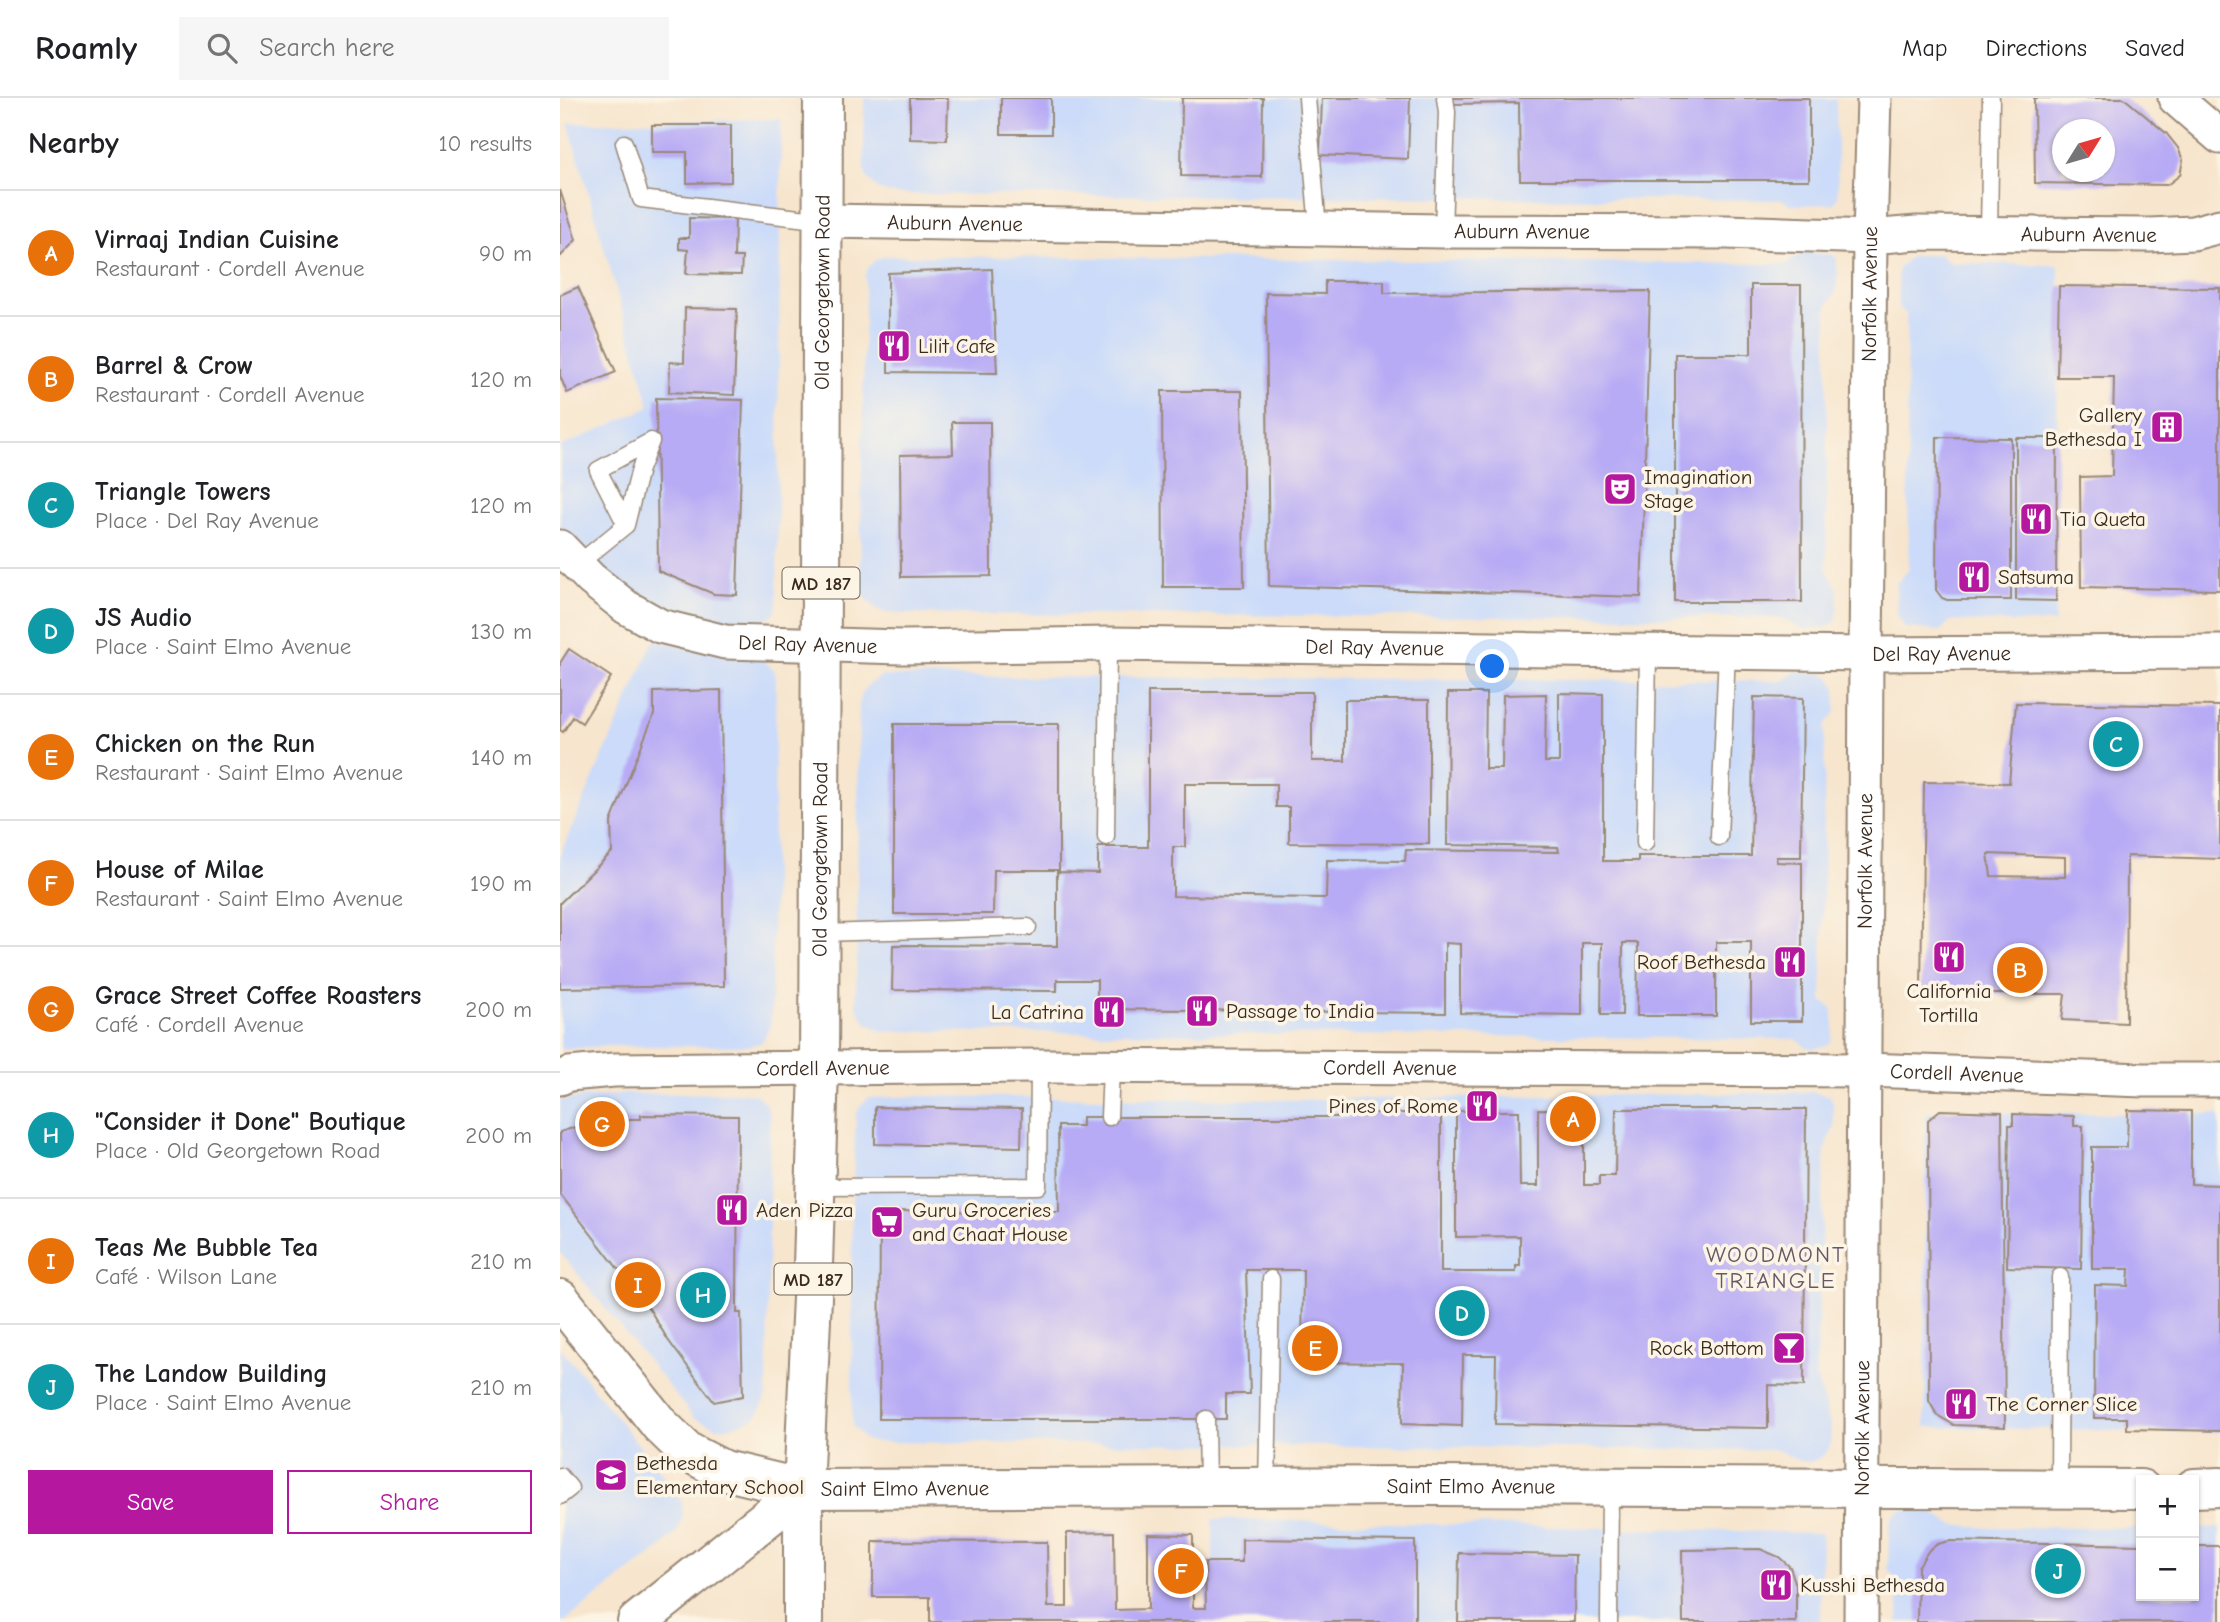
<!DOCTYPE html>
<html lang="en">
<head>
<meta charset="utf-8">
<style>
	:root { --surface:#fff; --page:#f6f6f6; --text:#202124; --muted:#757577; --line:#e0e0e0; --accent:#b5179e }
	body { margin:0; font-family:"Comic Neue",sans-serif; background:var(--page); color:var(--text) }
	.controls { position:absolute; right:21px; bottom:21px; display:grid; overflow:hidden; border-radius:0px; box-shadow:0 2px 5px #0004 }
	.controls button { width:63px; height:63px; display:grid; place-items:center; padding:0; border:0; border-bottom:2px solid var(--line); background:var(--surface); color:var(--text); font:35px sans-serif }
	.compass { position:absolute; left:1492px; top:21px; width:63px; height:63px; border-radius:50%; background:var(--surface); box-shadow:0 2px 5px #0004; rotate:53deg }
	.you { position:absolute; left:933px; top:569px; width:24px; height:24px; margin:-18px; border:5px solid #fff; border-radius:50%; background:#1a73e8; box-shadow:0 0 0 10px #1a73e833 }
	.badge { display:grid; place-items:center; width:46px; height:46px; border-radius:50%; background:var(--accent); color:#fff; font-size:23px; font-weight:700 }
	.pin { position:absolute; translate:-50% -50%; border:4px solid #fff; box-shadow:0 2px 7px #0006 }
	.list { margin:0; padding:0; list-style:none }
	h2 { display:flex; justify-content:space-between; align-items:center; height:91px; margin:0; padding:0 28px; font-size:30px }
	h2 small { font-size:23px; font-weight:400; color:var(--muted) }
	.list li { display:grid; grid-template-columns:46px 1fr auto; gap:21px; align-items:center; box-sizing:border-box; height:126px; padding:0 28px; border-top:2px solid var(--line) }
	.list b { display:block; font-size:26px; white-space:nowrap }
	.list p { margin:0; font-size:23px; white-space:nowrap; color:var(--muted) }
	.list em { font-size:23px; font-style:normal; color:var(--muted) }
	.actions { display:flex; gap:14px; padding:21px 28px }
	.actions a { flex:1; padding:16px 0; border:2px solid var(--accent); border-radius:0px; text-align:center; font-size:24px; color:var(--accent) }
	.actions .main { background:var(--accent); color:#fff }
	.icon { flex:none; width:38px; height:38px; fill:none; stroke:currentColor; stroke-width:2; stroke-linecap:round; stroke-linejoin:round }
	.map { position:relative; flex:none; width:1660px; height:1524px; overflow:hidden }
	header { display:flex; align-items:center; gap:42px; box-sizing:border-box; height:98px; padding:0 35px; background:var(--surface); border-bottom:2px solid var(--line) }
	header strong { font-size:33px }
	nav { display:flex; gap:38px; margin-inline-start:auto; font-size:24px }
	.search { width:490px; height:63px; background:var(--page); display:flex; align-items:center; gap:18px; box-sizing:border-box; padding:0 24px; border-radius:0px; color:var(--muted); font-size:26px }
	main { display:flex }
	aside { flex:1; background:var(--surface) }
	.map>svg:first-child { display:block }
</style>
</head>
<body>
<header>
<strong>Roamly</strong>
<div class="search"><svg class="icon" aria-label="search" viewBox="0 0 24 24"><circle cx="10" cy="10" r="6"/><path d="M15 15l6 6"/></svg>Search here</div>
<nav><a>Map</a><a>Directions</a><a>Saved</a></nav>
</header>
<main>
<aside>
<h2>Nearby<small>10 results</small></h2>
<ul class="list">
<li><span class="badge" style="background:#e8710a">A</span><div><b>Virraaj Indian Cuisine</b><p>Restaurant · Cordell Avenue</p></div><em>90 m</em></li>
<li><span class="badge" style="background:#e8710a">B</span><div><b>Barrel &amp; Crow</b><p>Restaurant · Cordell Avenue</p></div><em>120 m</em></li>
<li><span class="badge" style="background:#0f9aa8">C</span><div><b>Triangle Towers</b><p>Place · Del Ray Avenue</p></div><em>120 m</em></li>
<li><span class="badge" style="background:#0f9aa8">D</span><div><b>JS Audio</b><p>Place · Saint Elmo Avenue</p></div><em>130 m</em></li>
<li><span class="badge" style="background:#e8710a">E</span><div><b>Chicken on the Run</b><p>Restaurant · Saint Elmo Avenue</p></div><em>140 m</em></li>
<li><span class="badge" style="background:#e8710a">F</span><div><b>House of Milae</b><p>Restaurant · Saint Elmo Avenue</p></div><em>190 m</em></li>
<li><span class="badge" style="background:#e8710a">G</span><div><b>Grace Street Coffee Roasters</b><p>Café · Cordell Avenue</p></div><em>200 m</em></li>
<li><span class="badge" style="background:#0f9aa8">H</span><div><b>&quot;Consider it Done&quot; Boutique</b><p>Place · Old Georgetown Road</p></div><em>200 m</em></li>
<li><span class="badge" style="background:#e8710a">I</span><div><b>Teas Me Bubble Tea</b><p>Café · Wilson Lane</p></div><em>210 m</em></li>
<li><span class="badge" style="background:#0f9aa8">J</span><div><b>The Landow Building</b><p>Place · Saint Elmo Avenue</p></div><em>210 m</em></li>
</ul>
<div class="actions"><a class="main">Save</a><a>Share</a></div>
</aside>
<div class="map">
<svg width="1660" height="1524" viewBox="0 0 1660 1524">
	<rect width="100%" height="100%" fill="#fcf5e5"/>
	<filter id="ink" filterUnits="userSpaceOnUse"><feTurbulence type="fractalNoise" baseFrequency=".0143" numOctaves="2"/><feDisplacementMap in="SourceGraphic" scale="14" xChannelSelector="R" yChannelSelector="G"/><feConvolveMatrix kernelMatrix="1 2 1 2 8 2 1 2 1" color-interpolation-filters="sRGB"/></filter>
	<filter id="wash" filterUnits="userSpaceOnUse"><feTurbulence type="fractalNoise" baseFrequency=".00686" numOctaves="4" result="noise"/><feDisplacementMap in="SourceGraphic" scale="28" xChannelSelector="R" yChannelSelector="G"/><feGaussianBlur stdDeviation="1.57" result="paint"/><feColorMatrix in="noise" values="0 0 0 0 0 0 0 0 0 0 0 0 0 0 0 0 0 1.4 0 .05"/><feComposite in="paint" operator="in"/></filter>
	<g filter="url(#wash)">
		<rect width="100%" height="100%" fill="#f7e5cd"/>
		<!-- built -->
		<g fill="#cbdbf9">
			<path d="M304 0H1276L1278 98 1274 106 1232 107 1222 102 333 96 319 92 307 80 304 71Z"/>
			<path d="M221 21 217 505 215 515 208 520 186 525 163 526 132 521 107 512 64 487 35 463 13 438 6 442 0 432V349L90 309 8 25Z"/>
			<path d="M1243 154 1273 157 1276 160 1278 176 1276 195 1267 207V473L1277 489 1278 510 1276 523 1266 530 1241 531 1222 520 343 516 325 515 314 509 305 499 300 486 305 177 308 170 314 163 325 158 1227 166Z"/>
			<path d="M1379 156 1391 165 1499 167 1495 525 1390 523 1380 533 1345 530 1337 519 1336 486 1349 471 1346 216 1338 209V170L1351 158Z"/>
			<path d="M94 542 203 561 214 572 216 579 211 928 202 944 190 948H48L0 951V756Z"/>
			<path d="M1236 573 1263 575 1269 578 1276 589V614L1265 627 1262 903 1272 910 1274 928 1272 943 1268 947 1254 951 1246 949 1236 941 321 933 308 926 298 912 296 900 299 607 301 596 306 589 321 578 1222 583Z"/>
			<path d="M1253 994 1270 998 1273 1004 1274 1029 1265 1051 1256 1278 1271 1329 1270 1349 1262 1359 1250 1364 1239 1363 1217 1352 312 1344 304 1341 292 1327V1110L296 1016 301 1006 309 1000 364 998 738 1002Z"/>
			<path d="M185 995 197 997 206 1006 210 1017 207 1296 200 1313 193 1321 170 1329H156L134 1320 0 1154V1002L61 996Z"/>
			<path d="M1365 1015 1660 1016V1334L1365 1329Z"/>
			<path d="M0 1249 114 1391 122 1405 123 1419 117 1434 104 1447 4 1524H0Z"/>
			<path d="M1353 1411 1372 1414 1390 1426 1409 1429 1581 1430V1498H1634V1430H1660V1524H1338V1484L1328 1471 1329 1433 1331 1422 1336 1415 1342 1412Z"/>
			<path d="M653 1421 1262 1435 1260 1524H653Z"/>
		</g>
		<g id="blocks">
			<!-- building -->
			<g fill="#b8abf5" fill-rule="evenodd">
				<path d="M350 0H388L387 42 350 41Z"/>
				<rect x="441" y="0" width="50" height="36"/>
				<path d="M622 0H703L702 79 621 78Z"/>
				<path d="M762 0H850L848 61 760 57Z"/>
				<path d="M893 0H1249V82H960L959 5 893 6Z"/>
				<path d="M1474 0H1564L1606 35 1618 50 1623 62 1620 77 1607 87 1475 85ZM1502 32H1545V74H1502Z"/>
				<path d="M92 27H171V84L127 85V54H92Z"/>
				<path d="M0 92 16 142 0 159Z"/>
				<path d="M129 120 175 121 174 159H182L181 177 126 176 128 152 119 151V140H129Z"/>
				<path d="M432 171 437 275 328 274V175Z"/>
				<path d="M765 183H824V195L1090 193 1081 499 709 488 706 195 765 196Z"/>
				<path d="M1191 187H1241L1242 504H1115V256H1191Z"/>
				<path d="M1499 188 1660 190V492L1521 489 1520 379 1552 378 1554 279H1497Z"/>
				<path d="M18 189 56 274 7 295 0 278V197Z"/>
				<path d="M125 210 177 211 174 297 109 294 110 264 124 265Z"/>
				<path d="M602 293H682L684 489H603Z"/>
				<path d="M96 300 183 302 177 497 154 496 98 473Z"/>
				<path d="M392 324H430L431 478 341 479 340 357 393 356Z"/>
				<path d="M1377 339 1451 340V502H1387L1382 500 1376 492Z"/>
				<path d="M1456 340H1497L1496 503 1456 502Z"/>
				<path d="M9 551 51 579 22 625 13 619 3 634 0 632V565Z"/>
				<path d="M161 592 164 888 0 890V805L52 754 51 724 94 616V594Z"/>
				<path d="M588 594H752V663H785V602H869V746L729 745V709H716V686H625V749H613V798L766 800 767 762 845 763 846 752 999 754 998 749 887 747 888 595H926L925 671H942L943 597 986 596 985 664H999V595L1043 596V763H1078V758H1191L1194 599 1243 600 1241 759H1216L1217 764 1242 765V923H1191V844H1156V918H1077L1078 845H1063L1062 917H1041L1042 845H1022V917L900 915V846L885 845V915L537 911V882H497V893L332 892 333 847 497 848V774L538 775V749H588Z"/>
				<path d="M1456 605 1660 608V761L1567 758 1566 925 1502 922 1505 896H1422L1361 890 1364 684 1449 685ZM1428 756 1505 759V779L1431 778Z"/>
				<path d="M334 626H499V772H434L433 816H334Z"/>
				<path d="M315 1009 462 1011 461 1049 315 1046Z"/>
				<path d="M978 1011 1024 1012V1087H1039V1078H1055L1056 1011H1246L1244 1288 1208 1287V1330L935 1326 936 1257H903L902 1328 842 1326 843 1265 742 1264 743 1172H686L690 1296H666V1321H319L320 1113 499 1114 498 1028H522V1019H808L807 1015H881V1174H956V1168H960V1138L896 1139V1013H959L960 1088H978Z"/>
				<path d="M1380 1012 1442 1014 1445 1329 1394 1327 1377 1317 1369 1303 1368 1022Z"/>
				<path d="M1568 1012 1631 1013V1086L1660 1087V1333L1567 1331V1320H1534L1535 1187 1568 1188 1569 1171H1532V1049H1567Z"/>
				<path d="M1453 1016 1514 1018V1028H1523L1521 1171 1447 1169 1449 1027H1453Z"/>
				<path d="M81 1017 178 1018 177 1215H181L183 1298 154 1304 108 1242 90 1212 0 1096V1034L22 1027 56 1021H81Z"/>
				<path d="M554 1434 555 1512 588 1511V1436L633 1437V1510H646L645 1464H682V1441L855 1443V1524H370V1499H313V1443L487 1444 488 1509H507V1435Z"/>
				<path d="M1389 1443 1581 1447V1498H1634V1448H1660V1524H1357L1358 1469 1369 1452 1378 1446Z"/>
				<path d="M1200 1451 1219 1459 1230 1469 1236 1487V1524H1123L1122 1452Z"/>
				<path d="M899 1455 1015 1457 1014 1524H898Z"/>
			</g>
		</g>
	</g>
	<g filter="url(#ink)">
		<use href="#blocks" fill-opacity="0" stroke="#998876" stroke-width="2"/>
		<g fill="none" stroke-linecap="round" stroke-linejoin="round">
			<defs>
				<g id="service">
					<path d="M747 0 758 131"/>
					<path d="M64 45 81 101 264 123"/>
					<path d="M883 133 887 14 885 0"/>
					<path d="M1429 136 1431 0"/>
					<path d="M18 466 66 427 38 372 91 343 80 371 66 427"/>
					<path d="M546 739 548 546"/>
					<path d="M1159 739 1167 554"/>
					<path d="M1085 745 1088 553"/>
					<path d="M260 835 468 829"/>
					<path d="M549 1019 551 970"/>
					<path d="M257 1089 478 1088 479 968"/>
					<path d="M646 1321 647 1389"/>
					<path d="M0 1378 10 1390 0 1398"/>
					<path d="M707 1389 711 1181"/>
					<path d="M1499 1392 1500 1179"/>
					<path d="M1049 1524 1050 1390"/>
				</g>
				<g id="minor">
					<path d="M1615 0 1660 39"/>
					<path id="s1" d="M264 123 883 133 1167 134 1310 139 1357 135 1590 137 1633 135 1660 128"/>
					<path id="s2" d="M0 449 31 481 66 509 100 528 165 544 342 549 548 546 1306 556 1660 554"/>
					<path id="s3" d="M0 980 9 976 54 972 479 968 1305 972 1584 982H1660"/>
					<path id="s4" d="M1301 1524 1306 556 1310 139 1314 0"/>
				</g>
				<g id="tertiary">
					<path d="M1634 1390 1660 1389"/>
					<path id="s5" d="M243 1391 873 1388 1581 1391"/>
				</g>
				<g id="secondary">
					<path d="M0 1201 100 1327 128 1354 163 1372 243 1391"/>
					<path d="M77 1524 243 1391"/>
				</g>
				<g id="primary">
					<path id="s6" d="M243 1524V1391L252 1200 259 970 263 0"/>
				</g>
			</defs>
			<!-- service casing -->
			<use href="#service" stroke="#998876" stroke-width="19"/>
			<!-- minor casing -->
			<use href="#minor" stroke="#998876" stroke-width="37"/>
			<!-- tertiary casing -->
			<use href="#tertiary" stroke="#998876" stroke-width="42"/>
			<!-- secondary casing -->
			<use href="#secondary" stroke="#998876" stroke-width="42"/>
			<!-- primary casing -->
			<use href="#primary" stroke="#998876" stroke-width="42"/>
			<!-- service -->
			<use href="#service" stroke="#fff" stroke-width="16"/>
			<!-- minor -->
			<use href="#minor" stroke="#fff" stroke-width="33"/>
			<!-- tertiary -->
			<use href="#tertiary" stroke="#fff" stroke-width="38"/>
			<!-- secondary -->
			<use href="#secondary" stroke="#fff" stroke-width="38"/>
			<!-- primary -->
			<use href="#primary" stroke="#fff" stroke-width="38"/>
		</g>
	</g>
	<!-- icons -->
	<defs>
		<symbol id="restaurant-square" viewBox="-11 -11 22 22"><rect x="-9" y="-9" width="18" height="18" rx="4" fill="#b5179e" stroke="#fcf5e5"/><path d="M-5-6h1v4h1v-4h1v4h1v-4h1v5L-1.5 .5V6h-2V.5L-5-1ZM5-6V6H3V1.5H1.5Q1.5-4 5-6Z" fill="#fff"/></symbol>
		<symbol id="building-square" viewBox="-11 -11 22 22"><rect x="-9" y="-9" width="18" height="18" rx="4" fill="#b5179e" stroke="#fcf5e5"/><path d="M-4-6H4V6H1V3H-1V6H-4ZM-2.5-4.3h1.7v1.8h-1.7ZM.8-4.3h1.7v1.8H.8ZM-2.5-1h1.7V.8h-1.7ZM.8-1h1.7V.8H.8Z" fill="#fff"/></symbol>
		<symbol id="theatre-square" viewBox="-11 -11 22 22"><rect x="-9" y="-9" width="18" height="18" rx="4" fill="#b5179e" stroke="#fcf5e5"/><path d="M-5-5.5Q0-4 5-5.5V0Q5 5 0 6Q-5 5-5 0ZM-3.3-2.5H-1v1.5H-3.3ZM1-2.5H3.3v1.5H1ZM-2.8 1Q0 5.5 2.8 1Z" fill="#fff"/></symbol>
		<symbol id="supermarket-square" viewBox="-11 -11 22 22"><rect x="-9" y="-9" width="18" height="18" rx="4" fill="#b5179e" stroke="#fcf5e5"/><path d="M-6-5.5h2.5l.6 2H6L4.5 2H-2.5L-4.4-4H-6ZM-1.5 3.2a1.3 1.3 0 1 0 .1 0ZM3 3.2a1.3 1.3 0 1 0 .1 0Z" fill="#fff"/></symbol>
		<symbol id="bar-square" viewBox="-11 -11 22 22"><rect x="-9" y="-9" width="18" height="18" rx="4" fill="#b5179e" stroke="#fcf5e5"/><path d="M-6-5H6L.8 .8V4.5H3.5V6h-7V4.5H-.8V.8Z" fill="#fff"/></symbol>
		<symbol id="school-square" viewBox="-11 -11 22 22"><rect x="-9" y="-9" width="18" height="18" rx="4" fill="#b5179e" stroke="#fcf5e5"/><path d="M0-5L7-2L0 1L-7-2ZM-4 1L0 2.5L4 1V4Q0 6-4 4Z" fill="#fff"/></symbol>
	</defs>
	<g fill-rule="evenodd">
		<use href="#restaurant-square" x="315" y="229" width="38" height="38"/>
		<use href="#building-square" x="1588" y="310" width="38" height="38"/>
		<use href="#theatre-square" x="1041" y="372" width="38" height="38"/>
		<use href="#restaurant-square" x="1457" y="402" width="38" height="38"/>
		<use href="#restaurant-square" x="1395" y="460" width="38" height="38"/>
		<use href="#restaurant-square" x="1370" y="840" width="38" height="38"/>
		<use href="#restaurant-square" x="1211" y="845" width="38" height="38"/>
		<use href="#restaurant-square" x="623" y="894" width="38" height="38"/>
		<use href="#restaurant-square" x="530" y="895" width="38" height="38"/>
		<use href="#restaurant-square" x="903" y="989" width="38" height="38"/>
		<use href="#restaurant-square" x="153" y="1093" width="38" height="38"/>
		<use href="#supermarket-square" x="308" y="1105" width="38" height="38"/>
		<use href="#bar-square" x="1210" y="1231" width="38" height="38"/>
		<use href="#restaurant-square" x="1382" y="1287" width="38" height="38"/>
		<use href="#school-square" x="32" y="1358" width="38" height="38"/>
		<use href="#restaurant-square" x="1197" y="1468" width="38" height="38"/>
	</g>
	<g text-anchor="middle" stroke-width="7" stroke-linejoin="round" paint-order="stroke">
		<!-- shield labels -->
		<g fill="#fcf5e5" stroke="#75675a" stroke-width="2">
			<rect x="222.5" y="469.5" width="77" height="31" rx="5"/>
			<rect x="214.5" y="1165.5" width="77" height="31" rx="5"/>
		</g>
		<g font-size="19" font-weight="bold" fill="#3b2a1e">
			<text x="261" y="492">MD 187</text>
			<text x="253" y="1188">MD 187</text>
		</g>
		<!-- street labels -->
		<g font-size="21" fill="#3b2a1e" stroke="#fcf5e5">
			<text dy="7" stroke="none"><textPath href="#s1" startOffset="131">Auburn Avenue</textPath></text>
			<text dy="7" stroke="none"><textPath href="#s1" startOffset="698">Auburn Avenue</textPath></text>
			<text dy="7" stroke="none"><textPath href="#s1" startOffset="1265">Auburn Avenue</textPath></text>
			<text dy="7" stroke="none"><textPath href="#s6" startOffset="1330">Old Georgetown Road</textPath></text>
			<text dy="7" stroke="none"><textPath href="#s4" startOffset="1328">Norfolk Avenue</textPath></text>
			<text dy="7" stroke="none"><textPath href="#s2" startOffset="278">Del Ray Avenue</textPath></text>
			<text dy="7" stroke="none"><textPath href="#s2" startOffset="845">Del Ray Avenue</textPath></text>
			<text dy="7" stroke="none"><textPath href="#s2" startOffset="1412">Del Ray Avenue</textPath></text>
			<text dy="7" stroke="none"><textPath href="#s6" startOffset="763">Old Georgetown Road</textPath></text>
			<text dy="7" stroke="none"><textPath href="#s4" startOffset="761">Norfolk Avenue</textPath></text>
			<text dy="7" stroke="none"><textPath href="#s3" startOffset="264">Cordell Avenue</textPath></text>
			<text dy="7" stroke="none"><textPath href="#s3" startOffset="831">Cordell Avenue</textPath></text>
			<text dy="7" stroke="none"><textPath href="#s3" startOffset="1398">Cordell Avenue</textPath></text>
			<text dy="7" stroke="none"><textPath href="#s4" startOffset="194">Norfolk Avenue</textPath></text>
			<text dy="7" stroke="none"><textPath href="#s5" startOffset="668">Saint Elmo Avenue</textPath></text>
			<text dy="7" stroke="none"><textPath href="#s5" startOffset="102">Saint Elmo Avenue</textPath></text>
		</g>
		<!-- poi labels -->
		<g font-size="21" fill="#3b2a1e" stroke="#fcf5e5" text-anchor="start">
			<text x="358" y="255">Lilit Cafe</text>
			<text x="1582" y="324" text-anchor="end">Gallery<tspan x="1582" dy="24">Bethesda I</tspan></text>
			<text x="1084" y="386">Imagination<tspan x="1084" dy="24">Stage</tspan></text>
			<text x="1500" y="428">Tia Queta</text>
			<text x="1438" y="486">Satsuma</text>
			<text x="1206" y="871" text-anchor="end">Roof Bethesda</text>
			<text x="1389" y="900" text-anchor="middle">California<tspan x="1389" dy="24">Tortilla</tspan></text>
			<text x="666" y="920">Passage to India</text>
			<text x="524" y="921" text-anchor="end">La Catrina</text>
			<text x="898" y="1015" text-anchor="end">Pines of Rome</text>
			<text x="196" y="1119">Aden Pizza</text>
			<text x="352" y="1119">Guru Groceries<tspan x="352" dy="24">and Chaat House</tspan></text>
			<text x="1204" y="1257" text-anchor="end">Rock Bottom</text>
			<text x="1426" y="1313">The Corner Slice</text>
			<text x="76" y="1372">Bethesda<tspan x="76" dy="24">Elementary School</tspan></text>
			<text x="1240" y="1494">Kusshi Bethesda</text>
		</g>
		<!-- neighbourhood labels -->
		<g font-size="23" letter-spacing="2" fill="#675769" stroke="#fcf5e5">
			<text x="1216" y="1164">WOODMONT<tspan x="1216" dy="26">TRIANGLE</tspan></text>
		</g>
	</g>
</svg>
<div class="controls">
<button>+</button>
<button>−</button>
</div>
<svg class="compass" viewBox="-18 -18 36 36"><path d="M0-13l5 13h-10z" fill="#e53935"/><path d="M0 13l5-13h-10z" fill="#757577"/></svg>
<div class="you"></div>
<div class="pin badge" style="left:1013px;top:1021px;background:#e8710a">A</div>
<div class="pin badge" style="left:1460px;top:872px;background:#e8710a">B</div>
<div class="pin badge" style="left:1556px;top:646px;background:#0f9aa8">C</div>
<div class="pin badge" style="left:902px;top:1215px;background:#0f9aa8">D</div>
<div class="pin badge" style="left:755px;top:1250px;background:#e8710a">E</div>
<div class="pin badge" style="left:621px;top:1473px;background:#e8710a">F</div>
<div class="pin badge" style="left:42px;top:1026px;background:#e8710a">G</div>
<div class="pin badge" style="left:143px;top:1197px;background:#0f9aa8">H</div>
<div class="pin badge" style="left:78px;top:1187px;background:#e8710a">I</div>
<div class="pin badge" style="left:1498px;top:1473px;background:#0f9aa8">J</div>
</div>
</main>
</body>
</html>
